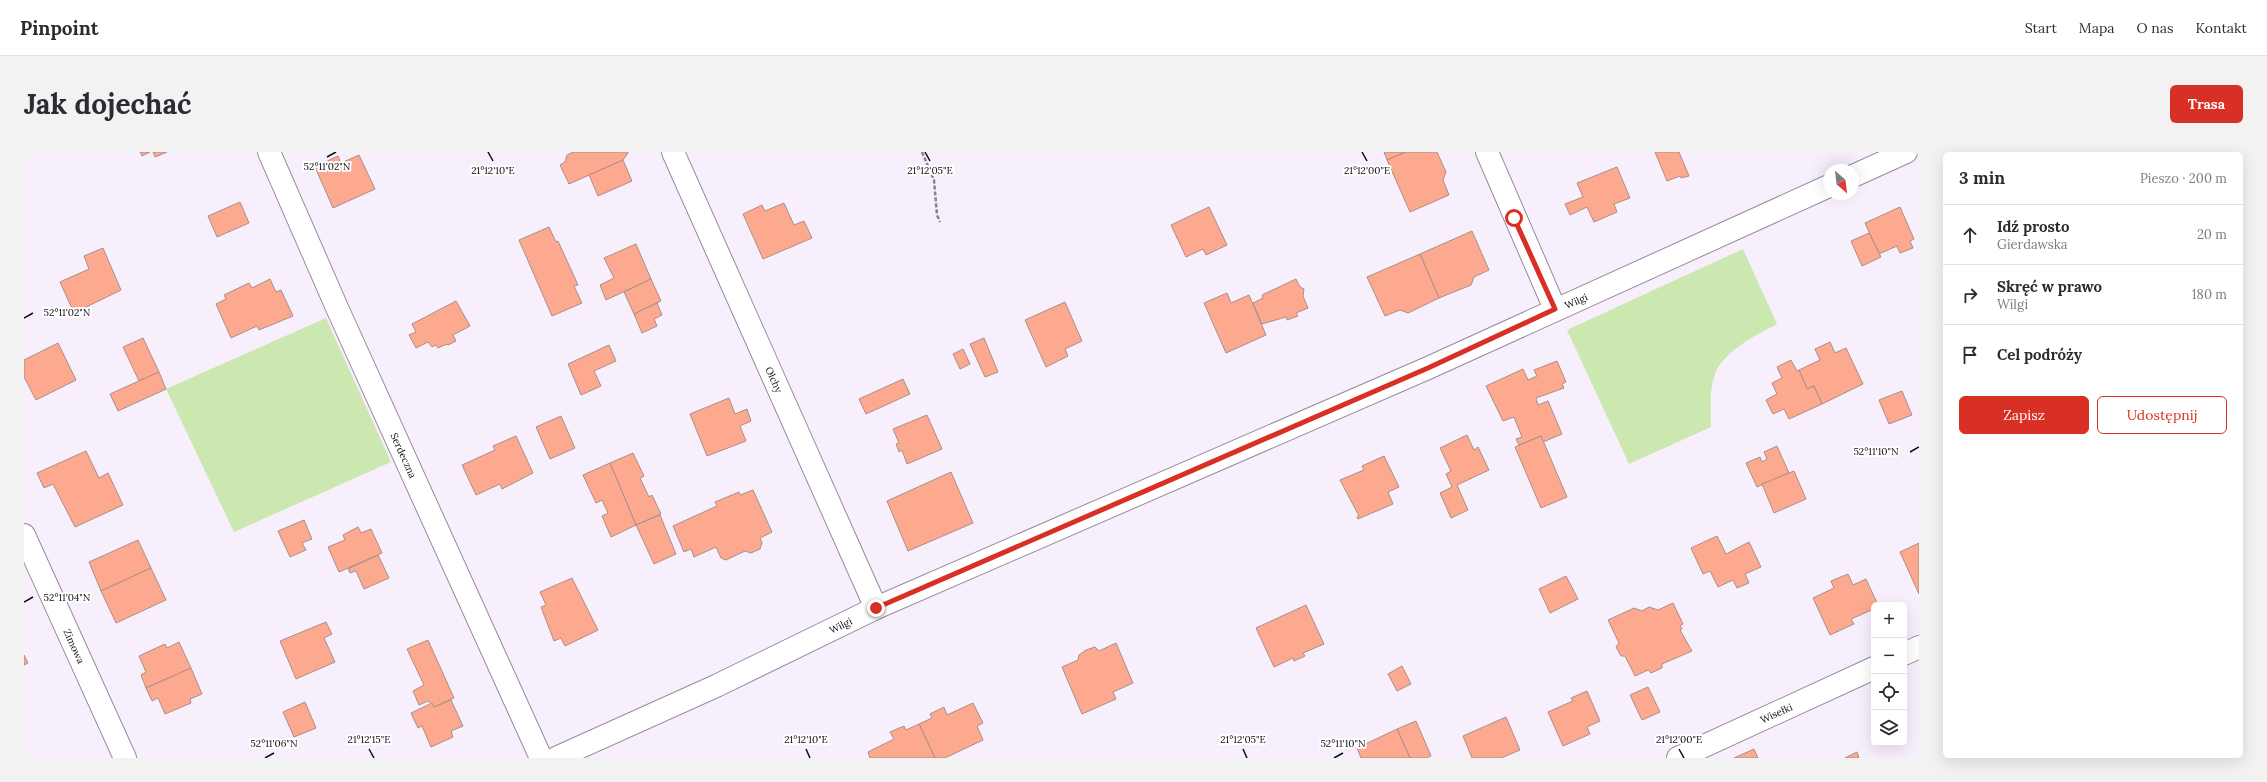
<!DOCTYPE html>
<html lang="pl">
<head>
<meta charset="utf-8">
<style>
	:root { --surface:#fff; --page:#f2f2f3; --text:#2b2b33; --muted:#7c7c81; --line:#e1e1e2; --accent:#d93025 }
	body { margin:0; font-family:Lora,serif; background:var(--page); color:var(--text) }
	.controls { position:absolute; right:12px; bottom:12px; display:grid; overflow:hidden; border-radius:6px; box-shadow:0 4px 16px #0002 }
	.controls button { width:36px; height:36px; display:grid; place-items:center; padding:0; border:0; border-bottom:1px solid var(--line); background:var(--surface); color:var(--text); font:20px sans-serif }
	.compass { position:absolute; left:1799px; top:12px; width:36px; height:36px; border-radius:50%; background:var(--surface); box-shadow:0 4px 16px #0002; rotate:152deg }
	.stop { position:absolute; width:12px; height:12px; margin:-9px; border:3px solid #d93025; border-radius:50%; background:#fff }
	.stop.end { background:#d93025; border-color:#fff; box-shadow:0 1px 4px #0008 }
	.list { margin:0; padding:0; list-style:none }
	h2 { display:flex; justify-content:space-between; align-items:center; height:52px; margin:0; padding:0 16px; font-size:17px }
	h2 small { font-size:13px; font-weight:400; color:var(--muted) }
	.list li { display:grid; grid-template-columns:26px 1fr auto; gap:12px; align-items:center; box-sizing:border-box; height:60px; padding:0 16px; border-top:1px solid var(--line) }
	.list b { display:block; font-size:15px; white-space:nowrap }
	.list p { margin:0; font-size:13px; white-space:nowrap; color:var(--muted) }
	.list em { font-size:13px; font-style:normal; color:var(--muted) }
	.actions { display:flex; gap:8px; padding:12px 16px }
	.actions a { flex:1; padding:9px 0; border:1px solid var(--accent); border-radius:6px; text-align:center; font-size:14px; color:var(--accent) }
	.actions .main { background:var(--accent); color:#fff }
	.icon { flex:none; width:22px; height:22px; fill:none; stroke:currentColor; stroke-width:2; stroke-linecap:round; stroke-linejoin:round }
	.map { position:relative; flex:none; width:1895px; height:606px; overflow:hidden; border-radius:6px }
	header { display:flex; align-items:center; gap:24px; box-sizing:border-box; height:56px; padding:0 20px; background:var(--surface); border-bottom:1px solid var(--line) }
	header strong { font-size:19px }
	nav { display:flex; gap:22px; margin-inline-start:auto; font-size:14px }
	.intro { display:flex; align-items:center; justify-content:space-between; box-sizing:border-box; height:96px; padding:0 24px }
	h1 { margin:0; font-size:28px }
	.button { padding:10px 18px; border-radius:6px; background:var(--accent); color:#fff; font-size:14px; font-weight:700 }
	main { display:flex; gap:24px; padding:0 24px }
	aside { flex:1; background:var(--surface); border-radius:6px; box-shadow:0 4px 16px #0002 }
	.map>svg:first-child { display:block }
</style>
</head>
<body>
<header>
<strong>Pinpoint</strong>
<nav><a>Start</a><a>Mapa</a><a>O nas</a><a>Kontakt</a></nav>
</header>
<div class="intro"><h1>Jak dojechać</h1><a class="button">Trasa</a></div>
<main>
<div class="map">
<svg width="1895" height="606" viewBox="0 0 1895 606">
	<rect width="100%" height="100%" fill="#f8effd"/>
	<!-- green -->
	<g fill="#cce7af">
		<path d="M1719 97 1753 172C1732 183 1696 201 1690 225 1685 241 1687 259 1687 275L1605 312 1543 178Z"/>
		<path d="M302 166 367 310 210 380 142 237Z"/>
	</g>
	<!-- building -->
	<g fill="#fca990" stroke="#a98f87">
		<path d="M116 0H126L118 4Z"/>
		<path d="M129 0H143L131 5Z"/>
		<path d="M549 0H604V1L599 8 545 32 536 13 541 10 543 3Z"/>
		<path d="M1360 0H1382L1363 8Z"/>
		<path d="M1382 0H1413L1422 20 1419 28 1425 43 1386 60 1363 8Z"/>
		<path d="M1631 0H1655L1665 24 1657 26 1656 24 1643 29Z"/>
		<path d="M335 3 351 37 309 56 291 15 314 4 317 11Z"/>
		<path d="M599 8 608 29 574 44 565 23Z"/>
		<path d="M1593 15 1606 46 1590 52 1593 60 1570 70 1563 55 1546 63 1541 52 1559 45 1553 31Z"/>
		<path d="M216 50 225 71 193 85 184 64Z"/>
		<path d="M760 51 770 73 780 69 788 86 739 107 719 62 738 53 741 59Z"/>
		<path d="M1185 55 1203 93 1182 103 1179 97 1162 105 1147 73Z"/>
		<path d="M1876 55 1890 87 1886 89 1889 96 1876 101 1873 94 1855 102 1841 71Z"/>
		<path d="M525 75 532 90 534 89 554 133 550 134 558 151 528 164 495 88Z"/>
		<path d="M1448 79 1465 118 1450 125 1447 133 1415 146 1396 102Z"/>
		<path d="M1845 81 1857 105 1838 114 1827 89Z"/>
		<path d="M612 92 627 127 582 148 576 133 590 126 580 106Z"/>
		<path d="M79 96 97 138 50 161 36 130 65 117 60 104Z"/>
		<path d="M1396 102 1415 146 1384 161 1376 158 1361 164 1343 125Z"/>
		<path d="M246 127 252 140 257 138 269 164 235 178 233 174 207 186 192 152 202 147 200 143 225 131 228 136Z"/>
		<path d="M627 127 637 149 610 162 600 140Z"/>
		<path d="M1272 127 1276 135 1280 137 1279 144 1284 156 1272 161 1274 164 1263 168 1262 165 1238 172 1229 151 1239 146 1238 143Z"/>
		<path d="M1203 141 1207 151 1225 143 1242 183 1202 201 1180 151Z"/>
		<path d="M432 149 446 174 429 183 432 189 424 193 423 192 414 196 412 193 408 195 404 190 392 196 385 183 392 180 388 172Z"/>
		<path d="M1041 150 1058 189 1041 197 1044 204 1022 215 1001 168Z"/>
		<path d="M633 151 638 163 630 167 633 174 618 181 610 162Z"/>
		<path d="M119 186 135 220 115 229 99 195Z"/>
		<path d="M960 186 974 220 961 225 946 192Z"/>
		<path d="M1806 190 1811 201 1822 196 1839 232 1798 252 1790 234 1783 237 1775 218 1796 208 1791 197Z"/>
		<path d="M34 191 52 228 12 248 0 225V208Z"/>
		<path d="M585 193 592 209 570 219 577 234 557 243 544 212Z"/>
		<path d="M939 197 946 212 936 217 929 202Z"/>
		<path d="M1767 208 1773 219 1775 218 1783 237 1790 234 1798 252 1765 267 1760 257 1749 262 1742 248 1753 242 1748 231 1758 226 1753 215Z"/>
		<path d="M1533 209 1542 230 1538 232 1540 236 1512 246 1514 253 1524 249 1538 282 1519 290 1517 284 1495 293 1492 287 1498 285 1490 265 1479 269 1462 234 1499 217 1504 228 1513 224 1510 218Z"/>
		<path d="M135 220 142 237 94 259 86 242Z"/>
		<path d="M879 227 886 242 842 262 835 247Z"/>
		<path d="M1878 239 1888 263 1865 272 1855 248Z"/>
		<path d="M705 246 711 262 723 257 727 269 716 274 722 289 683 304 666 262Z"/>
		<path d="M903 263 918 297 883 312 878 298 875 300 872 292 875 291 869 277Z"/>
		<path d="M537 264 551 296 526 307 512 275Z"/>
		<path d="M1443 283 1450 298 1454 295 1465 318 1433 333 1444 358 1427 366 1416 341 1428 335 1422 322 1427 319 1416 296Z"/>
		<path d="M492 284 509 321 478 337 476 332 452 343 438 313 471 298 469 294Z"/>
		<path d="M1517 284 1543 345 1517 356 1491 295Z"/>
		<path d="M1753 294 1765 321 1733 335 1722 311 1736 305 1738 310 1743 307 1740 300Z"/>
		<path d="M62 299 75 326 84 321 99 353 51 375 29 332 20 336 13 321Z"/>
		<path d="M609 301 620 324 616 326 625 345 628 343 637 362 612 373 586 311Z"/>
		<path d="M1360 304 1375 335 1364 340 1369 352 1334 367 1333 365 1335 364 1316 328 1340 318 1338 314Z"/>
		<path d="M586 311 612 373 587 385 578 364 584 361 578 348 572 351 559 323Z"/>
		<path d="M1770 319 1782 347 1750 361 1738 332Z"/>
		<path d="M927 320 949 371 884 399 863 349Z"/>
		<path d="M729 338 748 380 736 386 738 390 736 397 727 401 721 399 702 408 697 406 692 395 670 405 667 397 660 400 649 374 693 354 691 350 715 340 716 343Z"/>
		<path d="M636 363 652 402 630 412 612 373Z"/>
		<path d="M280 368 288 387 278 391 282 398 266 405 254 379Z"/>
		<path d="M334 375 337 381 347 377 358 401 315 420 304 395 321 388 319 383Z"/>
		<path d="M1693 384 1702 402 1725 390 1737 415 1721 422 1725 431 1713 436 1709 428 1694 435 1686 419 1679 422 1667 396Z"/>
		<path d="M114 388 127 416 77 439 65 410Z"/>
		<path d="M1895 391V442L1876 400Z"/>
		<path d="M354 403 365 426 340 437 332 419 326 421 324 417Z"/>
		<path d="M127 416 142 448 92 471 77 439Z"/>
		<path d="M1824 422 1829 433 1842 427 1854 453H1850V457L1827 467 1830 472 1806 483 1789 446 1810 436 1807 429Z"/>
		<path d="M1542 424 1554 447 1526 461 1515 437Z"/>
		<path d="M548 426 574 478 541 494 537 486 530 489 517 455 522 453 516 440Z"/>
		<path d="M1649 451 1659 472 1656 474 1658 477 1656 478 1668 499 1638 512V516L1627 521 1624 518 1611 524 1601 504H1597L1592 495 1595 491 1584 468 1610 456 1618 459 1625 455 1634 458Z"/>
		<path d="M1282 453 1300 492 1279 501 1281 504 1270 509 1269 506 1250 515 1232 476Z"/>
		<path d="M302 470 308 482 300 486 311 510 272 527 256 489Z"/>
		<path d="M404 488 430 546 410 555 404 549 395 553 389 539 400 533 383 497Z"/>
		<path d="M155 490 167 516 122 536 117 523 122 520 115 504 141 492 143 496Z"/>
		<path d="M1092 491 1109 531 1089 540 1092 547 1058 562 1038 515 1054 508 1055 503 1062 498 1071 495 1075 499Z"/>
		<path d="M0 503 4 511 0 513Z"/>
		<path d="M1378 514 1387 532 1373 539 1364 522Z"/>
		<path d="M167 516 178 542 166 547 167 551 141 562 134 546 128 549 122 536Z"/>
		<path d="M1624 535 1636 560 1618 568 1606 543Z"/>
		<path d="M1563 539 1576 569 1563 575 1566 582 1539 594 1524 560 1549 549 1547 546Z"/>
		<path d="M427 548 439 574 427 579 429 585 407 595 398 574 394 576 387 561 408 551 410 555Z"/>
		<path d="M281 550 292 576 270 585 259 560Z"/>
		<path d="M949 551 959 571 953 574 959 588 921 606H911L895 572 908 566 906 562 920 555 923 563Z"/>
		<path d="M1482 565 1496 598 1477 606H1448L1439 584Z"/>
		<path d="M1392 569 1407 604 1402 606H1386L1373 577Z"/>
		<path d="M895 572 911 606H846L844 600 870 587 866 580 880 574 882 578Z"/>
		<path d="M1373 577 1386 606H1337L1333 596Z"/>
		<path d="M1730 597 1734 606H1710Z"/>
		<path d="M1833 600 1835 606H1821Z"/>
	</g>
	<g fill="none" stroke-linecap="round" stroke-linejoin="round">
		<defs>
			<g id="minor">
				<path id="s1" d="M245 0 314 158 517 606"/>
				<path id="s2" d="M649 0 852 456"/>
				<path d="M1463 0 1531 157"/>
				<path d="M1829 24 1882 0"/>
				<path id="s3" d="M0 383 101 606"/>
				<path d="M1880 502 1895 495"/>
				<path id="s4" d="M532 606 692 534 852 456 1404 216 1805 34"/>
				<path id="s5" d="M1654 606 1850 516"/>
			</g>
		</defs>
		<!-- minor casing -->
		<use href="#minor" stroke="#978a9e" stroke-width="24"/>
		<!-- path -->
		<path stroke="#88818c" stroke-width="2.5" stroke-dasharray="4 2" stroke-linecap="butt" d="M898 0 910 28 913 63 916 70"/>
		<!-- minor -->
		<use href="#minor" stroke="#fff" stroke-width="22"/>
	</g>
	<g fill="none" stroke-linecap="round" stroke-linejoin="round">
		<!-- route -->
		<path stroke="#d93025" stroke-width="5" d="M852 456 1404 216 1531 157 1490 66"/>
	</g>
	<!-- ticks -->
	<path fill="none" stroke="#0f0b12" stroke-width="1.5" d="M464 0 469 9M901 0 906 9M1338 0 1343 9M303 5 312 0M0 166 9 161M1886 300 1895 295M0 450 9 445M345 597 350 606M782 597 786 606M1219 597 1223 606M1655 597 1660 606M241 606 250 601M1310 606 1319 601"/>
	<g text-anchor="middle" stroke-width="4" stroke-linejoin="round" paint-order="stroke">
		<!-- street labels -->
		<g font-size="10" fill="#0f0b12" stroke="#fff">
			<text dy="4" stroke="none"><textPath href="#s4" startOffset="1118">Wilgi</textPath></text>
			<text dy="4" stroke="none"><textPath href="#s2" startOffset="249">Olchy</textPath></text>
			<text dy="4" stroke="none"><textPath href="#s1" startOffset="332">Serdeczna</textPath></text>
			<text dy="4" stroke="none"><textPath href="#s4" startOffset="314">Wilgi</textPath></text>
			<text dy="4" stroke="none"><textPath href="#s3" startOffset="122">Zimowa</textPath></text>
			<text dy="4" stroke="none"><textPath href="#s5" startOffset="108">Wisełki</textPath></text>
		</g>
	</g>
	<g font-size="10" text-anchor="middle" fill="#0f0b12" stroke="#fff" stroke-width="4" stroke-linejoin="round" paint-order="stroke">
		<text x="303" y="18">52°11'02"N</text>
		<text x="469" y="22">21°12'10"E</text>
		<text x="906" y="22">21°12'05"E</text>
		<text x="1343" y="22">21°12'00"E</text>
		<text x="43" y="164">52°11'02"N</text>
		<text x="1852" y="303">52°11'10"N</text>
		<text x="43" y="449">52°11'04"N</text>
		<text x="345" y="591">21°12'15"E</text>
		<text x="782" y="591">21°12'10"E</text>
		<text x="1219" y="591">21°12'05"E</text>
		<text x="1655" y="591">21°12'00"E</text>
		<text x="250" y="595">52°11'06"N</text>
		<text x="1319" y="595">52°11'10"N</text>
	</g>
</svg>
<div class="controls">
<button>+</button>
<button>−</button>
<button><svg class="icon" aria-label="locate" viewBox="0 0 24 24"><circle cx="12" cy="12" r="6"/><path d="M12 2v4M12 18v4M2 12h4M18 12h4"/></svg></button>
<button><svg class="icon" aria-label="layers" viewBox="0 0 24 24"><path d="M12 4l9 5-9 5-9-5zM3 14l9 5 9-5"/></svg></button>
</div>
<svg class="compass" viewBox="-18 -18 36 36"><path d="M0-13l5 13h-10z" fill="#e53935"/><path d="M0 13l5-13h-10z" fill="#7c7c81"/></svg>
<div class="stop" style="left:1490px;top:66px"></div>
<div class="stop end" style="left:852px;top:456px"></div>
</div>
<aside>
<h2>3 min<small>Pieszo · 200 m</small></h2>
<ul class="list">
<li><svg class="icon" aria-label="ahead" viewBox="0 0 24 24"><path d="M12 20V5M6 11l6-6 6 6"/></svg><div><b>Idź prosto</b><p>Gierdawska</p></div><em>20 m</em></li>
<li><svg class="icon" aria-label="right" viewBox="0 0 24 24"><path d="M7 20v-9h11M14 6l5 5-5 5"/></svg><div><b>Skręć w prawo</b><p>Wilgi</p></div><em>180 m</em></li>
<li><svg class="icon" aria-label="arrive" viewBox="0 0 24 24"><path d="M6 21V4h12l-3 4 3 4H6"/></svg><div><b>Cel podróży</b></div></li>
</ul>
<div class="actions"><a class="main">Zapisz</a><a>Udostępnij</a></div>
</aside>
</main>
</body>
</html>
